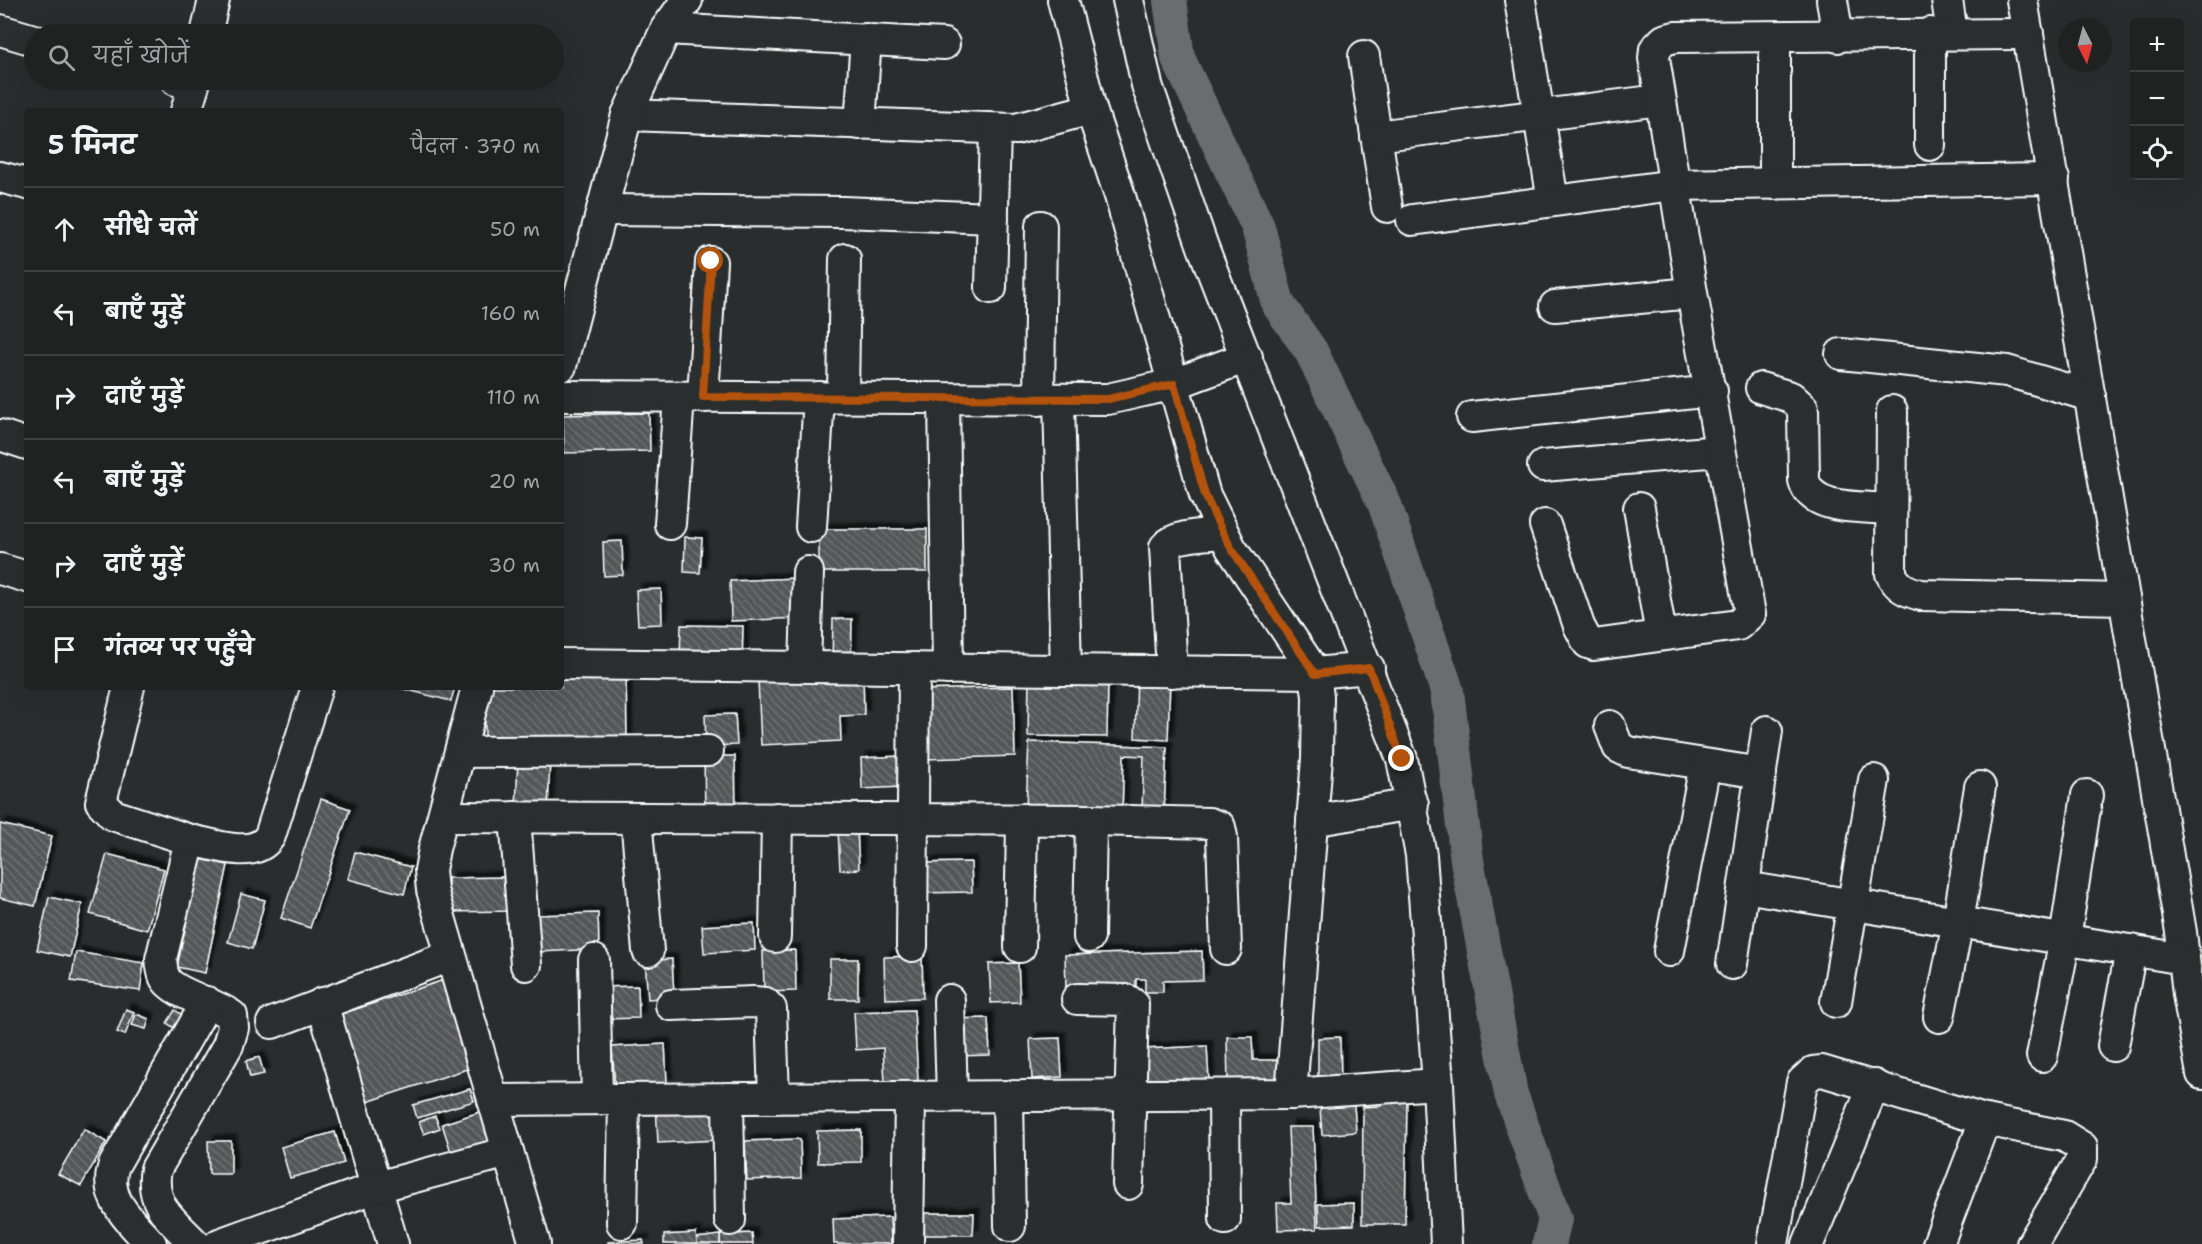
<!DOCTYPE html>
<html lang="hi">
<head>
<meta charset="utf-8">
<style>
	:root { --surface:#202222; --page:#2d2f2f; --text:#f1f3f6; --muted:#a2a4a5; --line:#3d3f40 }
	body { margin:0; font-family:"Shantell Sans","Playpen Sans Deva",sans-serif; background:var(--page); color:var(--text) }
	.controls { position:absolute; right:18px; top:18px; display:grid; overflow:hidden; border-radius:6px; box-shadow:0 6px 24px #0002 }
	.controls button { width:54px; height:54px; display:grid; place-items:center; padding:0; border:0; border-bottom:2px solid var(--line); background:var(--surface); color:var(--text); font:30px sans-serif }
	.compass { position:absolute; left:2058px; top:18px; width:54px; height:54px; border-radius:50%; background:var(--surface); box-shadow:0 6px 24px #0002; rotate:174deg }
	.stop { position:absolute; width:18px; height:18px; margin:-14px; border:4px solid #b45309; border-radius:50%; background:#fff }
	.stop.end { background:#b45309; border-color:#fff; box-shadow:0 2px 6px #0008 }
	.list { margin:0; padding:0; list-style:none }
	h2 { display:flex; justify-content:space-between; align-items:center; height:78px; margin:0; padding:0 24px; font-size:26px }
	h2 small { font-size:20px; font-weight:400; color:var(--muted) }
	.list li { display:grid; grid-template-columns:39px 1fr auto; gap:18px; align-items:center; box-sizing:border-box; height:84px; padding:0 24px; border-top:2px solid var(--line) }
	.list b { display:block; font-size:22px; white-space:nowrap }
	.list em { font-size:20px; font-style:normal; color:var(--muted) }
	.icon { flex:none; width:33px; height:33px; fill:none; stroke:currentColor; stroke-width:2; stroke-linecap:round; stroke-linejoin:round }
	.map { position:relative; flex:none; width:2202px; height:1244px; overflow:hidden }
	.search { position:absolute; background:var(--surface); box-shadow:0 6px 24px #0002; left:24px; top:24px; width:540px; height:66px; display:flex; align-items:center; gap:15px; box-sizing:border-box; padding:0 21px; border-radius:33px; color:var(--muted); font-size:22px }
	.panel { position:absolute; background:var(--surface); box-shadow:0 6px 24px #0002; left:24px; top:108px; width:540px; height:582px; border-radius:6px }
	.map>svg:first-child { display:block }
</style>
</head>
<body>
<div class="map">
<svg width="2202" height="1244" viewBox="0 0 2202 1244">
	<defs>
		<pattern id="building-back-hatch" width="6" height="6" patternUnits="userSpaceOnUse" patternTransform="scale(1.5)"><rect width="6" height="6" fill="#555758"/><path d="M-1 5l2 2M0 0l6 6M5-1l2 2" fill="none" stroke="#6e7071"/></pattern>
		<filter id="shadow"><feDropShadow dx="5.5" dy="-5.5" stdDeviation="1.5" flood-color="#0009"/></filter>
	</defs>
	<rect width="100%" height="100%" fill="#2a2d2e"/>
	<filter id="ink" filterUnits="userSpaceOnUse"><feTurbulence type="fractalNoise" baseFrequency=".0167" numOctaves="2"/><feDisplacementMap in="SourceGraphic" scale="12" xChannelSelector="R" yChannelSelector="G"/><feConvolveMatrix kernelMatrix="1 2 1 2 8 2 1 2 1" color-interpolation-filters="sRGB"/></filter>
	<g filter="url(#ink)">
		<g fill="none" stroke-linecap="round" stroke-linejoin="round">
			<!-- river -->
			<path stroke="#6a6c6d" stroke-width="34" d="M1170 0 1178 58 1258 227 1278 304 1311 351 1385 505 1447 691 1467 860 1511 1094 1555 1219 1549 1244"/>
		</g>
		<!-- building -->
		<g fill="url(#building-back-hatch)" stroke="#fff" stroke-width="1.5" filter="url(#shadow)">
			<path d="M649 413 650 451 564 453 563 415Z"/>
			<rect x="819" y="529" width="108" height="43"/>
			<path d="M685 537 702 538 700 573 684 572Z"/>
			<path d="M622 541 623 575 604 576 603 542Z"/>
			<path d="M798 578 799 618 731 621 730 581Z"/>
			<path d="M661 589 662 624 638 625 636 590Z"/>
			<path d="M833 619H852L851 664 832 663Z"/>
			<path d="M681 625 743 626 742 662 680 660Z"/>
			<path d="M626 674 627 741 485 744V687H561V675Z"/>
			<path d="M1029 675 1108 676 1107 737 1028 736Z"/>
			<path d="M863 676 864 715 840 716 841 741 761 745 758 681Z"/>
			<path d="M1137 676 1170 677 1168 740 1135 738Z"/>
			<path d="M396 687H455L451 701Z"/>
			<path d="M1013 687 1015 756 925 759 923 690Z"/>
			<path d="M735 714 737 745 706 746 705 715Z"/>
			<path d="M1029 742 1167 747 1164 811 1142 810 1144 756 1124 755 1122 811 1026 808Z"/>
			<path d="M518 756 550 757 548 811 516 810Z"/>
			<path d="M704 756H735L736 814H705Z"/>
			<path d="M901 756 902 787 862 789 861 758Z"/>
			<path d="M321 799 350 809 310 928 281 918Z"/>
			<path d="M0 824 52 836 35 906 0 898Z"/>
			<path d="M838 829H857L859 869 840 870Z"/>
			<path d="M355 852 411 867 404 894 348 879Z"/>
			<path d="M107 854 164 869 147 930 90 914Z"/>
			<path d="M200 859 228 865 205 973 177 967Z"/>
			<path d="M971 862 972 892 921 893 920 863Z"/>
			<path d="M515 877 516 911 448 912V878Z"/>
			<path d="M241 894 265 900 252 949 228 942Z"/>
			<path d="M49 897 82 904 70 957 37 950Z"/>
			<path d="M598 913 599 949 539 952 538 915Z"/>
			<path d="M754 923 755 950 704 953 702 926Z"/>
			<path d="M795 950 796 991 764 992 763 951Z"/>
			<path d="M1202 951 1203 980 1163 981V992H1145V979H1136V991L1114 986 1066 988 1065 955Z"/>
			<path d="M76 952 144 963 140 991 71 981Z"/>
			<path d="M922 956 923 998 885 999 884 957Z"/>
			<path d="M672 959 674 997 648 999 645 961Z"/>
			<rect x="830" y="959" width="28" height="40"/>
			<path d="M1018 963 1020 1002 991 1003 989 964Z"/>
			<path d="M447 979 476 1066 364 1103 335 1016Z"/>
			<path d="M638 986 639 1018 605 1019 604 987Z"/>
			<path d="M126 1009 134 1012 125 1035 117 1032Z"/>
			<path d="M175 1010 188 1019 180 1032 167 1023Z"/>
			<path d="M914 1010 918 1081 885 1083 883 1048 856 1050 854 1012Z"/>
			<path d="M136 1014 149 1019 146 1029 132 1025Z"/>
			<path d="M988 1018 990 1055 957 1056 955 1019Z"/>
			<path d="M1227 1037H1252L1253 1060H1279L1280 1086 1228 1087Z"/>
			<path d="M1340 1037 1341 1083H1318V1038Z"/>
			<path d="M1060 1038 1062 1077 1032 1079 1030 1039Z"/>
			<path d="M665 1044 667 1083 615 1086 612 1047Z"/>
			<path d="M1207 1046 1209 1082 1146 1085 1144 1049Z"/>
			<path d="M259 1057 264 1074 250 1077 246 1061Z"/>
			<path d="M470 1089 474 1101 417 1118 413 1105Z"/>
			<path d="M1383 1097H1407L1405 1224H1362L1363 1107 1382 1106Z"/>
			<path d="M717 1102 719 1140 658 1143 656 1105Z"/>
			<path d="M1354 1106 1356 1132 1322 1135 1320 1108Z"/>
			<path d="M483 1111 496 1148 454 1161 442 1124Z"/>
			<path d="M435 1116 440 1128 424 1134 419 1122Z"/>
			<path d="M1288 1127H1313L1317 1229 1278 1230 1277 1203H1291Z"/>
			<path d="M84 1129 106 1142 81 1186 58 1174Z"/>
			<path d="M861 1130V1162L818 1163 817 1131Z"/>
			<path d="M335 1132 344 1163 290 1178 281 1147Z"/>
			<path d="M800 1139 801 1178 747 1180 745 1141Z"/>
			<path d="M208 1141H231V1174H209Z"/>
			<path d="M1354 1203V1225L1319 1226 1318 1204Z"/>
			<path d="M921 1213H974L973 1235H921Z"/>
			<path d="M890 1217 891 1244H834L833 1219Z"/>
			<path d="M696 1233 697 1244H664V1235Z"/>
			<path d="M752 1233 753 1244H720V1235Z"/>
			<path d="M720 1235V1244H697V1238Z"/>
			<path d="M643 1240 644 1244H608V1242Z"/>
		</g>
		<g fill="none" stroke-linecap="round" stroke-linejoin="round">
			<defs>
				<g id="minor">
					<path d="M1063 0 1091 109 1120 196 1205 495 1231 548 1315 673 1318 697 1317 758 1291 1094"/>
					<path d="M1128 0 1147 85 1203 247 1402 759 1421 855 1438 1084 1446 1244"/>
					<path d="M1520 0 1553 201"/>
					<path d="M1832 0 1838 37"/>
					<path d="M1947 0 1952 33"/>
					<path d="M2022 0 2181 932 2188 994 2202 1074"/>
					<path d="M666 29 944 44"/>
					<path d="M0 30 34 40"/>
					<path d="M206 34 214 0"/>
					<path d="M1775 37V184"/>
					<path d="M1364 56 1387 207"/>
					<path d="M176 80 194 85 186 111"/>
					<path d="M627 115 1016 129 1091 109"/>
					<path d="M860 124 866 39"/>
					<path d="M1376 136 1660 100"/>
					<path d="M1930 145V33"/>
					<path d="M0 177 27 184"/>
					<path d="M602 210 843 212 993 218"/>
					<path d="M1412 220 1674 185 2054 179"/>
					<path d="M991 288 995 129"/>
					<path d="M1555 306 1692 293"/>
					<path d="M1841 354 2007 371 2090 396"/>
					<path d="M561 366 627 115 666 29 687 0"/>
					<path d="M1761 388 1791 397 1803 408 1804 480C1811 512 1865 506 1891 509"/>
					<path d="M561 396 1108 399 1174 384 1247 357"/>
					<path d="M703 397 711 262"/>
					<path d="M843 397 845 259"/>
					<path d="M944 399 948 669"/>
					<path d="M1039 400 1041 226"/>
					<path d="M1059 400 1066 670"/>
					<path d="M1892 411 1891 574C1898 588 1906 591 1921 595L2124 599"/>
					<path d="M1472 417 1712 391"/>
					<path d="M0 435 27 444"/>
					<path d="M1543 466 1720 451"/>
					<path d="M1639 508 1661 635"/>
					<path d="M670 524 679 397"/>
					<path d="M1545 525 1579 626 1588 643 1594 645 1738 625 1750 614 1692 293 1654 58 1655 49 1664 40 1675 37 2028 34"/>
					<path d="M811 527 819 397"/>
					<path d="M0 569 27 577"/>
					<path d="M561 664 1315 673 1369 668"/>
					<path d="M805 667 808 572"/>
					<path d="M1172 672 1165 547C1175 534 1208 535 1223 533"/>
					<path d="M129 687 101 802 113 815 190 840 161 959C162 965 162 973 165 978 173 994 216 1003 232 1016L233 1028 228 1045 156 1169C149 1205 172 1220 195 1244"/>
					<path d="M477 687 434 849 430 870 432 890 535 1244"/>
					<path d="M1610 726 1618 747 1628 752 1761 773"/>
					<path d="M461 752 708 751"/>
					<path d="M444 817 1091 820 1209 823 1220 827 1222 837 1226 949"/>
					<path d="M515 817 526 965"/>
					<path d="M636 818 648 951"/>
					<path d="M1312 821 1413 804"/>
					<path d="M190 840C214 844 254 861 270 836L317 687"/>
					<path d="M1744 887 2184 959"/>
					<path d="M775 937 777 818"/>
					<path d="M1089 937 1091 820"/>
					<path d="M912 946 914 668"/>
					<path d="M1020 947 1022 819"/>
					<path d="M1669 951 1705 765"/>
					<path d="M594 960 597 1099"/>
					<path d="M1732 964 1767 731"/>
					<path d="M1077 999 1127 1000 1133 1004 1128 1184"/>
					<path d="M949 1000 952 1096"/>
					<path d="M1836 1002 1874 780"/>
					<path d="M322 1003 393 1244"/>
					<path d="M671 1005 754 1002 765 1003 771 1009 774 1098"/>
					<path d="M1939 1017 1958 922 1980 787"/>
					<path d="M272 1023 450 956"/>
					<path d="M2113 1046 2131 950"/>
					<path d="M2042 1056 2065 939 2087 795"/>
					<path d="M1224 1095 1225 1219"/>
					<path d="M1008 1096 1010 1226"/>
					<path d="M728 1098 730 1220"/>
					<path d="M493 1100 1291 1094 1438 1084"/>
					<path d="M622 1223 624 1099"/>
					<path d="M151 1244C130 1220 102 1198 114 1165L207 1002"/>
					<path d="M219 1244 377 1187 508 1152"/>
					<path d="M908 1244 910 1097"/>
					<path d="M1773 1244 1802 1082 1813 1072 1822 1071 1985 1120 2064 1136 2082 1147V1159L2032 1244"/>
					<path d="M1808 1244 1874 1085"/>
					<path d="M1938 1244 1985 1120"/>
				</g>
			</defs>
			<!-- minor casing -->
			<use href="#minor" stroke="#fff" stroke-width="34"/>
			<!-- minor -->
			<use href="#minor" stroke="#2a2d2e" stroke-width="30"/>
		</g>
	</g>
	<g fill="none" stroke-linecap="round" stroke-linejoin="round" filter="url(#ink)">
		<!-- route -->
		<path stroke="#b45309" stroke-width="8" d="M711 261 703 397 1108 399 1174 384 1205 495 1217 521 1231 548 1315 674 1369 668 1402 759"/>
	</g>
</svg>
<div class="controls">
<button>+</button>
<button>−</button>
<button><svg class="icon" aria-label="locate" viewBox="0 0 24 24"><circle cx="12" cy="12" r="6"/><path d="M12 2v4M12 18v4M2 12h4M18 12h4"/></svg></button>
</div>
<svg class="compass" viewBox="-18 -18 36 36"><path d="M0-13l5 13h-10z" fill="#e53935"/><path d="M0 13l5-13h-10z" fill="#a2a4a5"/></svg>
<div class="stop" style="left:711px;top:261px"></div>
<div class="stop end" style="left:1402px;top:759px"></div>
<div class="search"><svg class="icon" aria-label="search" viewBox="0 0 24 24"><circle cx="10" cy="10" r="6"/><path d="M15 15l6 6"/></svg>यहाँ खोजें</div>
<section class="panel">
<h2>5 मिनट<small>पैदल · 370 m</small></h2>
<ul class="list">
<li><svg class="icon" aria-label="ahead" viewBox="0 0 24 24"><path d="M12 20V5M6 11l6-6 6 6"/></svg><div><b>सीधे चलें</b></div><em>50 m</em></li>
<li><svg class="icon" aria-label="left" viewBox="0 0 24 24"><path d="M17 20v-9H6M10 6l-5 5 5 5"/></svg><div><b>बाएँ मुड़ें</b></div><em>160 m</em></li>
<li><svg class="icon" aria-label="right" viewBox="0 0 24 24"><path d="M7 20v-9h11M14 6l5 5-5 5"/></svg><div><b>दाएँ मुड़ें</b></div><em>110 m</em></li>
<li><svg class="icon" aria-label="left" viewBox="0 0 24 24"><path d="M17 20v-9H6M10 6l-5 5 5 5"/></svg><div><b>बाएँ मुड़ें</b></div><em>20 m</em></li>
<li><svg class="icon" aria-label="right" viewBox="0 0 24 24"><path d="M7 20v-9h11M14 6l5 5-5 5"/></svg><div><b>दाएँ मुड़ें</b></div><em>30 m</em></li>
<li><svg class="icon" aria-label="arrive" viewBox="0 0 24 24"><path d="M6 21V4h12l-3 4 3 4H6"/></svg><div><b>गंतव्य पर पहुँचे</b></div></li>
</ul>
</section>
</div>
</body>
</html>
